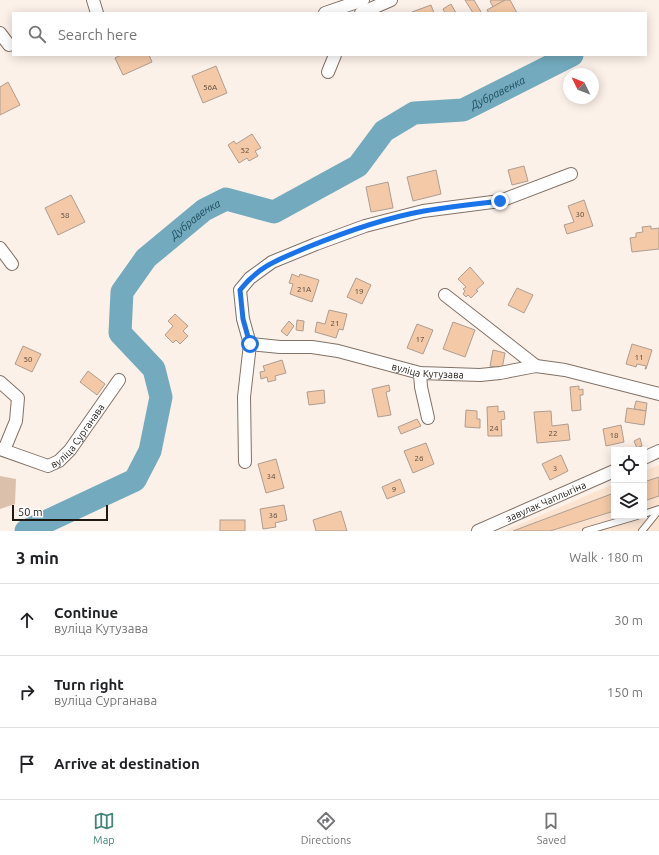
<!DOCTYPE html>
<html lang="en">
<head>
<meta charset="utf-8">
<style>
	:root { --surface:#fff; --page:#f6f6f6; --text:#202124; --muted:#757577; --line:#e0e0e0; --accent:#438679 }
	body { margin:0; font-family:Ubuntu,sans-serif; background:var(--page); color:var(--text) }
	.controls { position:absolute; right:12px; bottom:12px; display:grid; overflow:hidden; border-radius:0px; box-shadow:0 2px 10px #0003 }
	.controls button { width:36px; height:36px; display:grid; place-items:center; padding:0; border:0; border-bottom:1px solid var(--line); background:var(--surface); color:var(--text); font:20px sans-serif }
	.compass { position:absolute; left:563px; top:68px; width:36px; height:36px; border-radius:50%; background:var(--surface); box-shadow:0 2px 10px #0003; rotate:313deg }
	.scale { position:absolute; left:12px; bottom:10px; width:96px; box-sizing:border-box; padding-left:4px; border:2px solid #1f1914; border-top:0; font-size:11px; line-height:14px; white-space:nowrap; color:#1f1914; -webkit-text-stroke:3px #fff; paint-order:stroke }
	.stop { position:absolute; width:12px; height:12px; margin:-9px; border:3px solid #1a73e8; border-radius:50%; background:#fff }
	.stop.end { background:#1a73e8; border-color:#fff; box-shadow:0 1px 4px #0008 }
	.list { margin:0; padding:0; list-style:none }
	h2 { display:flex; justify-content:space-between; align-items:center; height:52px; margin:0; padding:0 16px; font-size:17px }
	h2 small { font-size:13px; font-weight:400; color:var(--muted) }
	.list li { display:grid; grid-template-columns:26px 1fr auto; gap:12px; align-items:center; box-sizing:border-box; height:72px; padding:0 16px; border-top:1px solid var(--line) }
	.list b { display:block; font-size:15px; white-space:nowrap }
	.list p { margin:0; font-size:13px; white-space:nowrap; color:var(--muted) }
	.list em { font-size:13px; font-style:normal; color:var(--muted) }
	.icon { flex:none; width:22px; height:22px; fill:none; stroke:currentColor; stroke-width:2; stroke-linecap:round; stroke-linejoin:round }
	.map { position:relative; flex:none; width:659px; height:531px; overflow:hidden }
	.search { position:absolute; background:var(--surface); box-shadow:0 2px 10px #0003; left:12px; right:12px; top:12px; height:44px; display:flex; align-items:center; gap:10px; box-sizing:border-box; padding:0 14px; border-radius:0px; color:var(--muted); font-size:15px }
	.sheet { height:268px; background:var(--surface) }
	nav { display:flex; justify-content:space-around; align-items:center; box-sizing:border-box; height:56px; border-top:1px solid var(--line); background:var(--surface); font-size:11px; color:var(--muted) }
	nav a { display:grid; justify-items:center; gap:2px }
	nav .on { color:var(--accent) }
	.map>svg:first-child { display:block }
</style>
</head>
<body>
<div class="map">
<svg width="659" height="531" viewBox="0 0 659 531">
	<rect width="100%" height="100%" fill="#fcf1e9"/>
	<!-- built -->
	<path fill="#fbe3d0" d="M659 465V531H504L614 484V516H644V471Z"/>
	<!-- green -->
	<path fill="#dbc1ac" d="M0 476 16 479 15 504 0 509Z"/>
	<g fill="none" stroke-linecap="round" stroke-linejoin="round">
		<!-- river -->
		<path stroke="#73aabe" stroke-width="23" id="s1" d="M26 531 135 480 150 451 161 397 154 369 120 333 122 292 146 258 204 210 226 199 274 212 358 166 384 131 414 113 463 110 572 55"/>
	</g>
	<!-- building -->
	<g fill="#f3c9a8" stroke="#ae9d90">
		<path d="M465 0H474L481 12 479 13H473Z"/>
		<path d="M492 0H505L493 7 490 1Z"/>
		<path d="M505 0H510L517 13H489L487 10Z"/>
		<path d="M451 4 456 13H445L443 9Z"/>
		<path d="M431 5 434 13H413L412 12Z"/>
		<path d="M121 55H149L152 62 123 75 115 58Z"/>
		<path d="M216 66 227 93 203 103 192 76Z"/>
		<path d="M8 82 20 105 0 115V87Z"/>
		<path d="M252 134 261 148 255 151 258 156 249 161 247 158 239 163 228 145 234 141 236 144Z"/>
		<path d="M524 166 528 181 512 185 508 170Z"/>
		<path d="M436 170 441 194 413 201 407 177Z"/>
		<path d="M388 182 393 208 371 212 366 187Z"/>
		<path d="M71 195 85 222 58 235 45 208Z"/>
		<path d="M584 200 593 226 567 234 564 225 574 222 568 206Z"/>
		<path d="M651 226V229L659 228V249L632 252 630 238 636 237V233L643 232 642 227Z"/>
		<path d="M470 267 484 283 476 290 478 291 471 298 468 295 466 297 463 294 465 291 463 289 466 287 458 279Z"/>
		<path d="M292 274 299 277 300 274 319 280 312 302 290 294 293 284 289 283Z"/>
		<path d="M356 278 371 285 362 304 347 297Z"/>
		<path d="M517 288 533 295 524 313 508 305Z"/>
		<path d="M329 310 347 314 343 330 339 329 336 338 315 332 317 322 325 324Z"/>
		<path d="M175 314 188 326 183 331 188 336 180 344 176 340 173 343 165 335 173 326 168 321Z"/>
		<path d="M297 320 304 321 303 331 296 330Z"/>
		<path d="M289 321 294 326 287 336 281 331Z"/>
		<path d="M453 322 475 330 465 357 443 349Z"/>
		<path d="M417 324 433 330 423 354 407 348Z"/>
		<path d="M632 344 652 350 646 369H645L646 366 637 364 636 367 626 364Z"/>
		<path d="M23 346 41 354 32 372 15 364Z"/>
		<path d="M493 350 505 353 502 369 490 366Z"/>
		<path d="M282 360 286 373 275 376 276 380 268 382 267 377 261 379 260 372 265 371 263 366Z"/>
		<path d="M88 371 105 384 97 395 80 382Z"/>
		<path d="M389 385 390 391 386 392 391 415 378 417 372 389Z"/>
		<path d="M579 386V390L583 389V395H580L581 410 572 411 570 387Z"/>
		<path d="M324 390 325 403 309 405 307 392Z"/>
		<path d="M636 401 647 403 646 411 634 409Z"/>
		<path d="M498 406V412L504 411 505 419 501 420 502 436H488L487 407Z"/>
		<path d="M627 408 646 411 644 425 625 422Z"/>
		<path d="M466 410 477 411V419H480V428L465 427Z"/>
		<path d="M551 411 552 426 568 424 570 440 537 443 534 412Z"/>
		<path d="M417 419 421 426 401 434 398 427Z"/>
		<path d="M621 425 624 442 606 446 603 429Z"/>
		<path d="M640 438 642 446 637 448 634 441Z"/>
		<path d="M426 443 434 464 413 473 404 451Z"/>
		<path d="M561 455 568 471 550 480 542 464Z"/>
		<path d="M276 459 284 488 266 493 258 464Z"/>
		<path d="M659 477V496L644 501V482Z"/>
		<path d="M400 479 405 492 387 499 382 487Z"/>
		<path d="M614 493V511L550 531H513Z"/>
		<path d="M284 505 287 520 275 523 276 527 263 529 260 509Z"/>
		<path d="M341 511 347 531H316L313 520Z"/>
		<rect x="220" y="520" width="25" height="11"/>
	</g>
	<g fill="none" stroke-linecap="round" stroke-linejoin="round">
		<defs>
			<g id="service">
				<path d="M644 514 659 509"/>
				<path d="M586 531 637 516"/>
				<path d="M642 531 659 510"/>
			</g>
			<g id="minor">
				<path d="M93 0 97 13"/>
				<path d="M325 13 363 0"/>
				<path d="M361 13 391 0"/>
				<path d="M0 33 9 45"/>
				<path d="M328 72 335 55"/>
				<path id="s2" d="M571 174 500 201 423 211 365 226 316 244 272 262 250 278 240 290 243 319 250 344 280 347H312L338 351 420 373 480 375 500 373 536 366 565 370 659 394"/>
				<path d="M0 248 12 264"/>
				<path d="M445 295 536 366"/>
				<path d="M420 373 421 387 428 418"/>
				<path d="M0 382 18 398 16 421 4 450"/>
				<path id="s3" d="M0 449 48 466 59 461 70 450 119 380"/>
				<path d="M644 458 659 451"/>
				<path d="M245 462 244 397 250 344"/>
				<path id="s4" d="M478 531 614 471"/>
			</g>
		</defs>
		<!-- service casing -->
		<use href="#service" stroke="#827266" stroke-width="8"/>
		<!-- minor casing -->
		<use href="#minor" stroke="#827266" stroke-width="14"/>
		<!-- service -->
		<use href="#service" stroke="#fff" stroke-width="6"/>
		<!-- minor -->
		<use href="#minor" stroke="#fff" stroke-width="12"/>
	</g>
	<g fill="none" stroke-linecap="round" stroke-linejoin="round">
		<!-- route -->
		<path stroke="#1a73e8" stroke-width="5" d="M250 344 243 319 240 290C260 265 280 259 308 247 345 232 385 218 424 211 449 207 474 204 500 201"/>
	</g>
	<g text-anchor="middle" stroke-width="3" stroke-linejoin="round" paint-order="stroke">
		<!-- number labels -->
		<g font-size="8" fill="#544539">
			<text x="210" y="90">56А</text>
			<text x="245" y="153">52</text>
			<text x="580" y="217">30</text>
			<text x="65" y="218">58</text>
			<text x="304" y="292">21А</text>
			<text x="359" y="294">19</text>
			<text x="335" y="326">21</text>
			<text x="420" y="342">17</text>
			<text x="639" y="360">11</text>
			<text x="28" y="362">50</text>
			<text x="494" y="431">24</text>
			<text x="553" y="436">22</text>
			<text x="614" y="438">18</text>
			<text x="419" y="461">26</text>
			<text x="555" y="471">3</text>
			<text x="271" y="479">34</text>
			<text x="394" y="492">9</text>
			<text x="273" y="518">36</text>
		</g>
		<!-- street labels -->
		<g font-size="10" fill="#1f1914" stroke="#fff">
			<text dy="4" stroke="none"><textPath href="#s2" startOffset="592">вуліца Кутузава</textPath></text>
			<text dy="4" stroke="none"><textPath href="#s3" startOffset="94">вуліца Сурганава</textPath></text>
			<text dy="4" stroke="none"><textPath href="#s4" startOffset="74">завулак Чаплыгіна</textPath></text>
		</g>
		<!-- water labels -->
		<g font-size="11" font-style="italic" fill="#1f4e5d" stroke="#fff">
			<text dy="4" stroke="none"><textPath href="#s1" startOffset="781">Дубравенка</textPath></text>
			<text dy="4" stroke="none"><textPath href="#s1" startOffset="432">Дубравенка</textPath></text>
		</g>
	</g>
</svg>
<div class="controls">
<button><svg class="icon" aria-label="locate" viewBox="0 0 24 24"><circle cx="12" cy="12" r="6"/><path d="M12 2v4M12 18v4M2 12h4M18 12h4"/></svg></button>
<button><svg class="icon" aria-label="layers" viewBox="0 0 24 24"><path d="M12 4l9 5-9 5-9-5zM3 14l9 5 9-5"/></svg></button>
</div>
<svg class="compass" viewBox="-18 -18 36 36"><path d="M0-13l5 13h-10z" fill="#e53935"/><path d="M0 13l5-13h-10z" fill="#757577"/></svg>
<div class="scale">50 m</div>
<div class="stop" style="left:250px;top:344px"></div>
<div class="stop end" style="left:500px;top:201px"></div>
<div class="search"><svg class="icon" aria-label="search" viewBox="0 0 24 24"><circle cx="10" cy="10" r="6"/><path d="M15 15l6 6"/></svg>Search here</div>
</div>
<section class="sheet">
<h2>3 min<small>Walk · 180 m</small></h2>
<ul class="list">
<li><svg class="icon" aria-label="ahead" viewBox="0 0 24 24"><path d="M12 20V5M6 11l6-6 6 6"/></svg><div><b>Continue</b><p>вуліца Кутузава</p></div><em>30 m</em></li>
<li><svg class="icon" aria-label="right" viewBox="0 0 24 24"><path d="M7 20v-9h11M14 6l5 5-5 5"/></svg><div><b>Turn right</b><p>вуліца Сурганава</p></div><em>150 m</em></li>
<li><svg class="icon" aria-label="arrive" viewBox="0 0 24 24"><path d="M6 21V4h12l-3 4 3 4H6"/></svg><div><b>Arrive at destination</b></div></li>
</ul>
</section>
<nav>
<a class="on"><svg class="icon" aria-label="map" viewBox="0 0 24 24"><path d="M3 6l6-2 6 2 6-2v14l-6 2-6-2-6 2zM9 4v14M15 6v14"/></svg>Map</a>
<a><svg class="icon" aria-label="directions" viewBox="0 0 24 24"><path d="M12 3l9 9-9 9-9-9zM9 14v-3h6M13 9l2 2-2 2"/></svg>Directions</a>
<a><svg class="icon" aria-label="saved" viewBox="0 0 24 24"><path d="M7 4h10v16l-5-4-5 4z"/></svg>Saved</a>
</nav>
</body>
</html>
